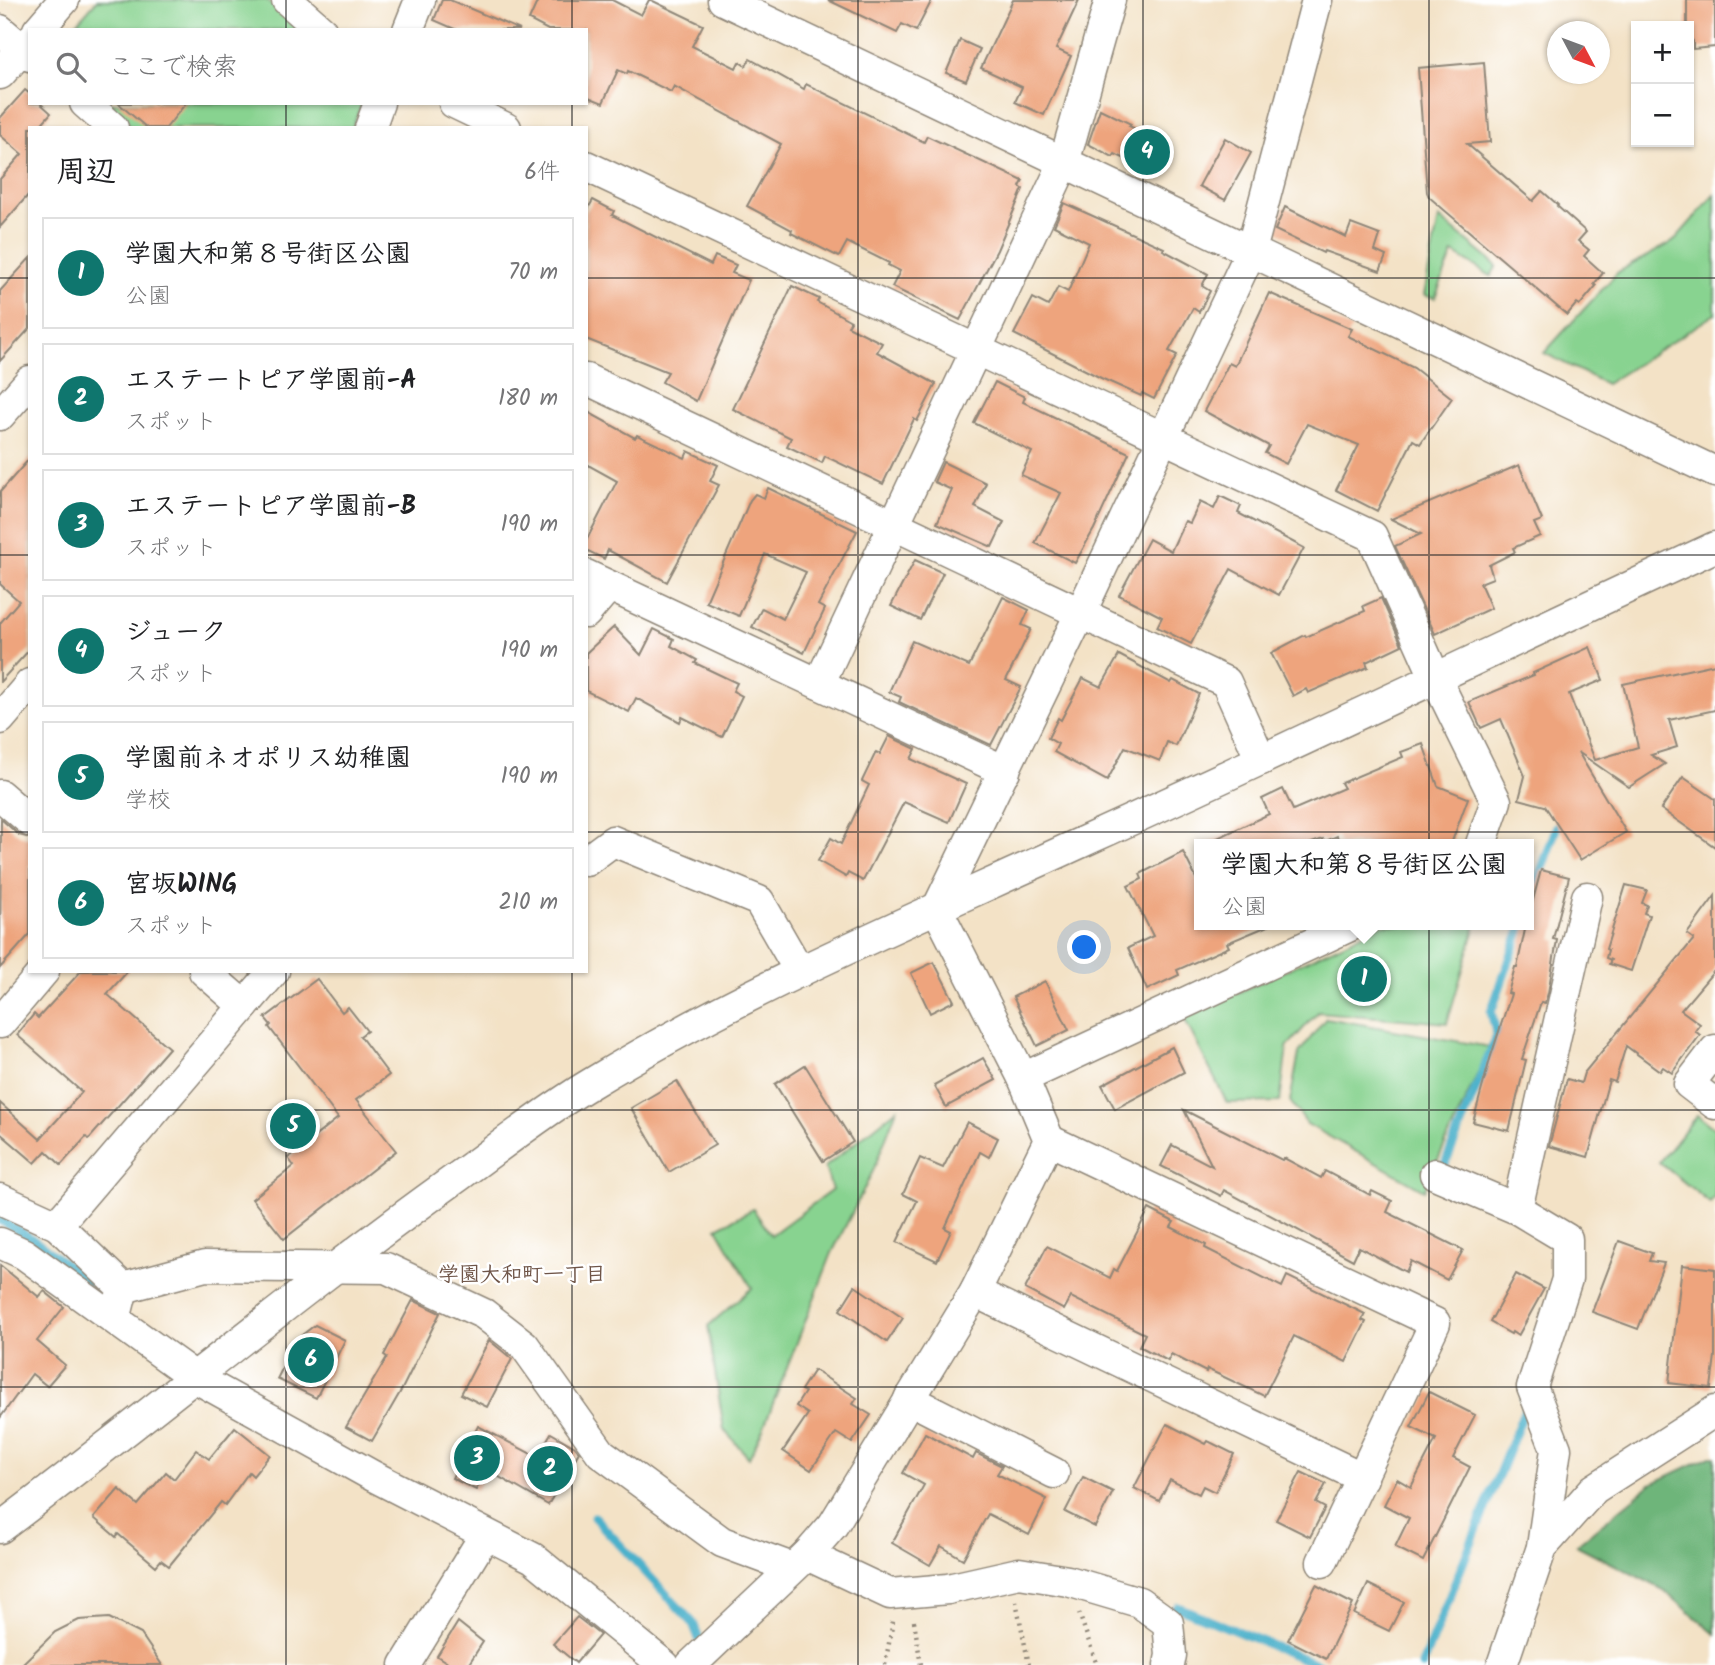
<!DOCTYPE html>
<html lang="ja">
<head>
<meta charset="utf-8">
<style>
	:root { --surface:#fff; --page:#f2f2f2; --text:#202124; --muted:#757577; --line:#e0e0e0; --accent:#0f766e }
	body { margin:0; font-family:Kalam,"Klee One",sans-serif; background:var(--page); color:var(--text) }
	.controls { position:absolute; right:21px; top:21px; display:grid; overflow:hidden; border-radius:0px; box-shadow:0 2px 5px #0004 }
	.controls button { width:63px; height:63px; display:grid; place-items:center; padding:0; border:0; border-bottom:2px solid var(--line); background:var(--surface); color:var(--text); font:35px sans-serif }
	.compass { position:absolute; left:1547px; top:21px; width:63px; height:63px; border-radius:50%; background:var(--surface); box-shadow:0 2px 5px #0004; rotate:131deg }
	.you { position:absolute; left:1085px; top:948px; width:24px; height:24px; margin:-18px; border:5px solid #fff; border-radius:50%; background:#1a73e8; box-shadow:0 0 0 10px #1a73e833 }
	.badge { display:grid; place-items:center; width:46px; height:46px; border-radius:50%; background:var(--accent); color:#fff; font-size:23px; font-weight:700 }
	.pin { position:absolute; translate:-50% -50%; border:4px solid #fff; box-shadow:0 2px 7px #0006 }
	.popup { position:absolute; left:1194px; top:839px; width:340px; height:91px; box-sizing:border-box; display:grid; place-content:center; border-radius:0px; background:var(--surface); filter:drop-shadow(0 2px 5px #0005); font-size:23px; white-space:nowrap; color:var(--muted) }
	.popup b { font-size:26px; color:var(--text) }
	.popup::after { content:''; position:absolute; left:50%; top:100%; margin-left:-14px; border:14px solid transparent; border-top-color:var(--surface) }
	.list { margin:0; padding:0; list-style:none }
	h2 { display:flex; justify-content:space-between; align-items:center; height:91px; margin:0; padding:0 28px; font-size:30px }
	h2 small { font-size:23px; font-weight:400; color:var(--muted) }
	.list li { display:grid; grid-template-columns:46px 1fr auto; gap:21px; align-items:center; box-sizing:border-box; height:112px; margin:0 14px 14px; padding:0 14px; border:2px solid var(--line); border-radius:0px }
	.list b { display:block; font-size:26px; white-space:nowrap }
	.list p { margin:0; font-size:23px; white-space:nowrap; color:var(--muted) }
	.list em { font-size:23px; font-style:normal; color:var(--muted) }
	.icon { flex:none; width:38px; height:38px; fill:none; stroke:currentColor; stroke-width:2; stroke-linecap:round; stroke-linejoin:round }
	.map { position:relative; flex:none; width:1715px; height:1665px; overflow:hidden }
	.search { position:absolute; background:var(--surface); box-shadow:0 2px 5px #0004; left:28px; top:28px; width:560px; height:77px; display:flex; align-items:center; gap:18px; box-sizing:border-box; padding:0 24px; border-radius:0px; color:var(--muted); font-size:26px }
	.panel { position:absolute; background:var(--surface); box-shadow:0 2px 5px #0004; left:28px; top:126px; width:560px; height:847px; border-radius:0px }
	.map>svg:first-child { display:block }
</style>
</head>
<body>
<div class="map">
<svg width="1715" height="1665" viewBox="0 0 1715 1665">
	<rect width="100%" height="100%" fill="#fff"/>
	<filter id="ink" filterUnits="userSpaceOnUse"><feTurbulence type="fractalNoise" baseFrequency=".0143" numOctaves="2"/><feDisplacementMap in="SourceGraphic" scale="14" xChannelSelector="R" yChannelSelector="G"/><feConvolveMatrix kernelMatrix="1 2 1 2 8 2 1 2 1" color-interpolation-filters="sRGB"/></filter>
	<filter id="wash" filterUnits="userSpaceOnUse"><feTurbulence type="fractalNoise" baseFrequency=".00686" numOctaves="4" result="noise"/><feDisplacementMap in="SourceGraphic" scale="28" xChannelSelector="R" yChannelSelector="G"/><feGaussianBlur stdDeviation="1.57" result="paint"/><feColorMatrix in="noise" values="0 0 0 0 0 0 0 0 0 0 0 0 0 0 0 0 0 1.4 0 .05"/><feComposite in="paint" operator="in"/></filter>
	<g filter="url(#wash)">
		<rect width="100%" height="100%" fill="#f3e2c6"/>
		<!-- green -->
		<g fill="#88d390" stroke="#5a7f5e" stroke-width="2">
			<path d="M97 0H267L302 30H71Z"/>
			<path d="M105 103H362L352 128H133Z"/>
			<path d="M1715 194V314L1606 384 1544 353 1618 272 1673 242Z"/>
			<path d="M1439 218 1497 266 1491 276 1453 253 1435 298 1424 295Z"/>
			<path d="M1382 925H1476L1447 1023 1318 1012 1287 1047 1280 1102 1227 1103 1184 1018Z"/>
			<path d="M1326 1018 1490 1047 1424 1190 1307 1124 1290 1101 1299 1053Z"/>
			<path d="M897 1109 873 1171 832 1253 763 1429 749 1458 724 1430 708 1326 752 1288 717 1228 753 1209 771 1235 832 1190 825 1167Z"/>
			<path d="M1697 1115 1715 1129V1197L1710 1203 1659 1162Z"/>
		</g>
		<!-- forest -->
		<path fill="#6eb57a" stroke="#4c7052" stroke-width="2" d="M1710 1456H1715V1634L1664 1590 1576 1545 1651 1484Z"/>
		<g fill="none" stroke-linecap="round" stroke-linejoin="round">
			<!-- stream -->
			<g stroke="#4cb1cb" stroke-width="9">
				<path d="M1528 907 1557 826"/>
				<path d="M1442 1172 1497 1036 1491 1012 1522 925"/>
				<path d="M0 1220 28 1236 89 1282"/>
				<path d="M594 1517 693 1623 702 1646"/>
				<path d="M1168 1617 1178 1607 1319 1665"/>
				<path d="M1422 1665 1526 1407 1524 1399"/>
			</g>
		</g>
		<g id="blocks">
			<!-- building -->
			<g fill="#eea47d">
				<path d="M442 0H450L520 30H457L434 20Z"/>
				<path d="M538 0H612L641 15 649 0H651L703 25 692 46 736 68 739 62 746 66 750 59 804 89 806 84 924 142 927 136 1023 181 1020 187 1023 189 997 250 960 320 892 287 900 271 888 265 889 263 847 242 839 257 791 233 792 230 747 206 781 144 674 86 671 92 628 71 627 74 618 70 603 103 586 96V30H548L529 20Z"/>
				<path d="M828 0H932L916 31 902 24 897 33Z"/>
				<path d="M1013 0H1079L1056 49 1071 56 1044 115 1015 102 1022 87 981 68Z"/>
				<path d="M1687 0H1715V47L1693 49V41L1689 36 1687 26Z"/>
				<path d="M960 40 980 49 966 81 946 73Z"/>
				<path d="M1484 62 1490 142 1467 144 1533 201 1542 191 1558 205 1557 206 1586 232 1578 241 1589 250 1584 256 1603 273 1594 284 1596 286 1580 305 1577 303 1567 315 1429 197 1427 192 1418 68Z"/>
				<path d="M25 90 30 94V103H40L51 113 38 128H30V193L0 227V179L22 154 0 135V118Z"/>
				<path d="M118 103H186L166 128H147Z"/>
				<path d="M1100 109 1131 124 1129 126 1168 144 1155 173 1115 154 1113 157 1088 144Z"/>
				<path d="M1225 138 1251 153 1225 200 1199 186Z"/>
				<path d="M593 200 614 211 612 215 711 265 715 256 736 265 732 273 749 280 696 401 662 382 668 372 586 339V212Z"/>
				<path d="M1064 203 1164 248 1163 250 1208 274 1202 286 1210 291 1199 312 1193 308 1169 351 1177 355 1154 399 1142 393 1141 396 1101 378 1014 334 1033 298 1048 306 1058 287 1068 292 1089 243 1054 226Z"/>
				<path d="M1285 207 1346 237 1351 224 1380 235 1375 251 1386 256 1380 271 1324 251 1323 253 1275 230Z"/>
				<path d="M30 258V328L0 361V291Z"/>
				<path d="M792 286 819 299 817 302 851 321 848 326 882 343 877 352 936 384 917 421 914 419 883 484 825 456 822 463 787 446 791 438 733 409Z"/>
				<path d="M1269 293 1352 329 1348 336 1414 368 1452 398 1420 444 1413 440 1377 511 1336 490 1359 445 1307 424 1286 464 1265 453 1269 446 1204 411 1229 363 1235 366Z"/>
				<path d="M995 382 1025 397 1023 402 1129 453 1094 529 1075 563 1035 543 1061 493 1021 475 1032 452 974 423Z"/>
				<path d="M586 411 635 438 637 435 685 458 688 451 718 465 710 481 719 485 667 582 608 550 604 559 586 550V541L617 481 586 464Z"/>
				<path d="M30 458V649L0 682V623L19 601 0 584V492Z"/>
				<path d="M943 462 986 483 975 507 1004 522 992 547 937 523 952 490 934 482Z"/>
				<path d="M1519 465 1542 520 1534 523 1540 536 1513 548 1515 552 1489 565 1493 578 1480 583 1491 608 1435 634 1395 546 1421 534 1391 519Z"/>
				<path d="M768 488 857 531 818 605 825 609 804 653 752 627 762 608 783 619 806 572 765 554 739 616 706 602 750 500 755 494 764 498Z"/>
				<path d="M1220 496 1241 506 1238 513 1304 548 1279 595 1231 569 1191 644 1157 627 1162 617 1119 595 1149 539 1171 551 1185 521 1190 523 1200 502 1214 509Z"/>
				<path d="M915 560 943 573 920 620 891 606Z"/>
				<path d="M1003 597 1029 610 1022 625 1031 629 1006 680 1021 687 991 745 899 702 901 697 889 692 912 641 969 666Z"/>
				<path d="M1381 598 1402 645 1366 662 1368 667 1308 693 1306 689 1293 696 1271 653 1305 635 1306 637 1365 611 1363 606Z"/>
				<path d="M614 627 641 655 654 629 674 639 671 646 697 660 695 663 737 683 733 691 742 696 722 737 682 717 680 722 636 698 629 712 586 691V653Z"/>
				<path d="M1590 647 1603 680 1569 694 1595 760 1638 747 1623 684 1715 664V710L1669 720 1677 747 1651 755 1665 764 1629 787 1578 752 1626 832 1580 860 1545 806 1519 799 1525 776 1501 719 1481 728 1469 702 1534 675 1533 673Z"/>
				<path d="M1119 655 1171 683 1173 680 1199 694 1176 746 1167 742 1160 761 1125 747 1107 781 1054 752 1058 744 1048 738 1058 718 1061 720 1083 678 1101 687Z"/>
				<path d="M889 736 916 749 911 759 966 784 949 822 904 802 863 881 848 873 846 877 818 861 831 838 841 844 869 785 862 781 876 752 880 754Z"/>
				<path d="M1423 744 1438 786 1468 798 1451 844H1340L1337 836 1324 842 1323 839 1309 844H1205L1269 814 1262 799 1283 789 1293 810 1344 788 1341 783 1403 757 1401 752Z"/>
				<path d="M1683 777 1715 799V847L1661 809Z"/>
				<path d="M1 819 19 835 30 838V934L0 968Z"/>
				<path d="M1183 852 1200 886V925H1270L1227 943 1229 947 1177 970 1179 975 1147 990 1128 948 1153 936 1128 886 1142 879 1140 874Z"/>
				<path d="M1541 870 1569 877 1553 939 1557 940 1548 993 1545 1003 1541 1002 1522 1059 1526 1060 1509 1131 1473 1122 1490 1059 1511 994 1508 993 1515 967H1517L1526 925H1529V915Z"/>
				<path d="M1626 885 1647 890 1642 903 1647 905 1644 913 1649 915 1631 971 1609 964 1611 960 1606 958 1608 950 1606 949Z"/>
				<path d="M1715 896V970L1681 1010 1700 1024 1695 1031 1700 1035 1672 1073 1663 1067 1660 1071 1626 1046 1615 1082 1609 1080 1588 1157 1549 1146 1567 1079 1581 1083 1584 1073 1694 939 1687 934Z"/>
				<path d="M934 962 954 1001 930 1013 911 973Z"/>
				<path d="M81 971H128L107 994 169 1048 89 1139 86 1137 61 1165 46 1151 35 1163 0 1133V1103L40 1139 82 1092 17 1035 34 1014 38 1018Z"/>
				<path d="M317 979 342 1012 348 1007 367 1031 360 1036 389 1075 356 1100 396 1151 284 1239 252 1199 294 1166 288 1158 338 1118 269 1027 271 1025 265 1018Z"/>
				<path d="M1045 981 1069 1030 1037 1046 1013 997Z"/>
				<path d="M1172 1047 1184 1072 1115 1109 1102 1085Z"/>
				<path d="M983 1058 996 1080 946 1107 934 1085Z"/>
				<path d="M805 1065 853 1142 823 1161 775 1084Z"/>
				<path d="M677 1081 715 1145 669 1172 631 1108Z"/>
				<path d="M1184 1110 1282 1160 1284 1158 1321 1178 1325 1171 1370 1195 1372 1191 1392 1201 1387 1212 1463 1250 1447 1280 1411 1261 1406 1272 1359 1247 1353 1260 1224 1190 1221 1196 1161 1166 1172 1145 1212 1166Z"/>
				<path d="M967 1122 998 1138 989 1157 980 1152 945 1228 951 1231 937 1261 897 1242 917 1201 903 1194 920 1158 943 1168Z"/>
				<path d="M1149 1209 1174 1222 1171 1227 1206 1245 1205 1248 1282 1287 1287 1276 1365 1314 1362 1320 1366 1322 1346 1362 1294 1336 1264 1396 1207 1369 1206 1372 1171 1354 1168 1361 1139 1346 1145 1334 1071 1297 1064 1310 1025 1289 1047 1246 1110 1278 1114 1269 1117 1271Z"/>
				<path d="M1619 1241 1652 1253 1649 1261 1664 1263 1638 1329 1592 1312Z"/>
				<path d="M0 1265 39 1297 44 1291 64 1307 37 1341 65 1365 47 1386 32 1374 0 1418Z"/>
				<path d="M1682 1265 1715 1269V1356L1711 1388 1669 1383Z"/>
				<path d="M1516 1274 1544 1289 1518 1336 1512 1332 1511 1334 1490 1322Z"/>
				<path d="M855 1286 903 1318 887 1342 840 1310Z"/>
				<path d="M413 1300 440 1313 402 1389 372 1441 346 1427 387 1357 384 1355Z"/>
				<path d="M315 1325 345 1340 316 1398 277 1379 297 1339Z"/>
				<path d="M489 1340 512 1359 487 1407 461 1394Z"/>
				<path d="M814 1370 857 1398 853 1404 871 1415 852 1443 836 1433 811 1470 783 1451 808 1414 796 1406 805 1392 801 1390Z"/>
				<path d="M1429 1392 1475 1415 1453 1458 1470 1467 1423 1561 1395 1547 1409 1518 1384 1505 1397 1479 1411 1487 1436 1439 1411 1427Z"/>
				<path d="M1167 1424 1206 1444 1208 1441 1234 1454 1215 1492 1203 1486 1199 1494 1170 1480 1159 1501 1134 1488Z"/>
				<path d="M478 1426 537 1457 551 1433 575 1447 579 1452 548 1505 487 1470 476 1490 452 1478Z"/>
				<path d="M235 1427 270 1455 253 1476 249 1472 225 1505 221 1502 169 1566 161 1560 156 1566 118 1534 116 1537 94 1518 119 1489 138 1505 166 1472 174 1479 196 1450 209 1459Z"/>
				<path d="M925 1433 973 1459 976 1453 1002 1466 997 1474 1047 1499 1029 1535 988 1514 963 1559 941 1546 930 1565 892 1543 924 1485 903 1473Z"/>
				<path d="M1301 1472 1326 1484 1316 1503 1325 1508 1310 1537 1276 1520Z"/>
				<path d="M1083 1477 1113 1492 1095 1527 1065 1512Z"/>
				<path d="M1368 1584 1404 1602 1389 1631 1354 1614Z"/>
				<path d="M1316 1585 1353 1604 1326 1659 1288 1640Z"/>
				<path d="M577 1617 600 1635 576 1663 553 1644Z"/>
				<path d="M109 1618 141 1634 162 1665H21L55 1632 79 1620Z"/>
				<path d="M458 1622 483 1642 468 1665H451L437 1656Z"/>
			</g>
		</g>
	</g>
	<g filter="url(#ink)">
		<use href="#blocks" fill-opacity="0" stroke="#8f8678" stroke-width="2"/>
		<g fill="none" stroke-linecap="round" stroke-linejoin="round">
			<defs>
				<g id="minor">
					<path d="M287 0 321 30"/>
					<path d="M723 0 1715 472"/>
					<path d="M0 30 30 56"/>
					<path d="M38 30 64 0"/>
					<path d="M408 30 420 0"/>
					<path d="M0 74 30 40"/>
					<path d="M85 103 113 128"/>
					<path d="M454 103 506 128"/>
					<path d="M370 128 379 103"/>
					<path d="M586 166 1372 536 1435 677 1496 801 1481 844"/>
					<path d="M586 379 1226 682 1261 760"/>
					<path d="M0 415 30 381"/>
					<path d="M586 575 1005 771"/>
					<path d="M586 613 609 586"/>
					<path d="M819 684 1064 163 1110 0"/>
					<path d="M0 719 30 684"/>
					<path d="M0 795 30 821"/>
					<path d="M586 861 613 841 759 901 800 972"/>
					<path d="M204 971 244 1006"/>
					<path d="M0 1023 44 971"/>
					<path d="M1715 1050 1689 1084 1715 1104"/>
					<path d="M1023 1078 1352 925"/>
					<path d="M1049 1140 1435 1323 1322 1562"/>
					<path d="M1435 1174 1517 1209 1567 1239V1279L1532 1387 1556 1449 1542 1547"/>
					<path d="M0 1199 57 1225 123 1288 118 1308"/>
					<path d="M1517 1209 1587 897"/>
					<path d="M57 1225 274 971"/>
					<path d="M0 1243 24 1254 196 1378 373 1476 533 1558 664 1665"/>
					<path d="M123 1288 205 1266 386 1268 484 1314 524 1345 601 1453 722 1542 792 1568"/>
					<path d="M975 1292 1363 1478"/>
					<path d="M909 1399 1054 1473"/>
					<path d="M0 1528C154 1412 302 1288 459 1176 502 1145 545 1111 590 1084 749 987 922 916 1091 838 1300 743 1507 644 1715 547"/>
					<path d="M807 1555 890 1594 948 1589 1019 1573 1068 1581 1139 1602 1168 1623 1171 1655 1169 1665"/>
					<path d="M405 1665 485 1535"/>
					<path d="M691 1665 807 1555 833 1525 975 1292 1049 1140 1023 1078 937 909 1081 612 1251 251 1317 0"/>
					<path d="M1502 1665 1542 1547 1594 1489 1715 1411"/>
				</g>
			</defs>
			<!-- minor casing -->
			<use href="#minor" stroke="#8f8678" stroke-width="33"/>
			<!-- path -->
			<g stroke="#8f8678" stroke-width="4.5" stroke-dasharray="2 5" stroke-linecap="butt">
				<path d="M1016 1601 1029 1665"/>
				<path d="M1079 1613 1097 1665"/>
				<path d="M914 1621 921 1665"/>
				<path d="M885 1665 893 1621"/>
			</g>
			<!-- minor -->
			<use href="#minor" stroke="#fff" stroke-width="30"/>
		</g>
	</g>
	<!-- grid -->
	<path fill="none" stroke="#2b2b2b" stroke-width="2" stroke-opacity="0.55" d="M286 0V30M572 0V30M858 0V1665M1143 0V1665M1429 0V1665M286 103V128M572 103V128M0 278H30M586 278H1715M0 555H30M586 555H1715M0 832H30M586 832H1715M286 971V1665M572 971V1665M0 1110H1715M0 1387H1715"/>
	<g text-anchor="middle" stroke-width="5" stroke-linejoin="round" paint-order="stroke">
		<!-- neighbourhood labels -->
		<g font-size="21" font-weight="bold" fill="#6f5548" stroke="#fff">
			<text x="522" y="1281">学園大和町一丁目</text>
		</g>
	</g>
</svg>
<div class="controls">
<button>+</button>
<button>−</button>
</div>
<svg class="compass" viewBox="-18 -18 36 36"><path d="M0-13l5 13h-10z" fill="#e53935"/><path d="M0 13l5-13h-10z" fill="#757577"/></svg>
<div class="you"></div>
<div class="pin badge" style="left:1364px;top:979px">1</div>
<div class="popup"><b>学園大和第８号街区公園</b>公園</div>
<div class="pin badge" style="left:550px;top:1469px">2</div>
<div class="pin badge" style="left:477px;top:1458px">3</div>
<div class="pin badge" style="left:1147px;top:152px">4</div>
<div class="pin badge" style="left:293px;top:1126px">5</div>
<div class="pin badge" style="left:311px;top:1360px">6</div>
<div class="search"><svg class="icon" aria-label="search" viewBox="0 0 24 24"><circle cx="10" cy="10" r="6"/><path d="M15 15l6 6"/></svg>ここで検索</div>
<section class="panel">
<h2>周辺<small>6件</small></h2>
<ul class="list">
<li><span class="badge">1</span><div><b>学園大和第８号街区公園</b><p>公園</p></div><em>70 m</em></li>
<li><span class="badge">2</span><div><b>エステートピア学園前-A</b><p>スポット</p></div><em>180 m</em></li>
<li><span class="badge">3</span><div><b>エステートピア学園前-B</b><p>スポット</p></div><em>190 m</em></li>
<li><span class="badge">4</span><div><b>ジューク</b><p>スポット</p></div><em>190 m</em></li>
<li><span class="badge">5</span><div><b>学園前ネオポリス幼稚園</b><p>学校</p></div><em>190 m</em></li>
<li><span class="badge">6</span><div><b>宮坂WING</b><p>スポット</p></div><em>210 m</em></li>
</ul>
</section>
</div>
</body>
</html>
